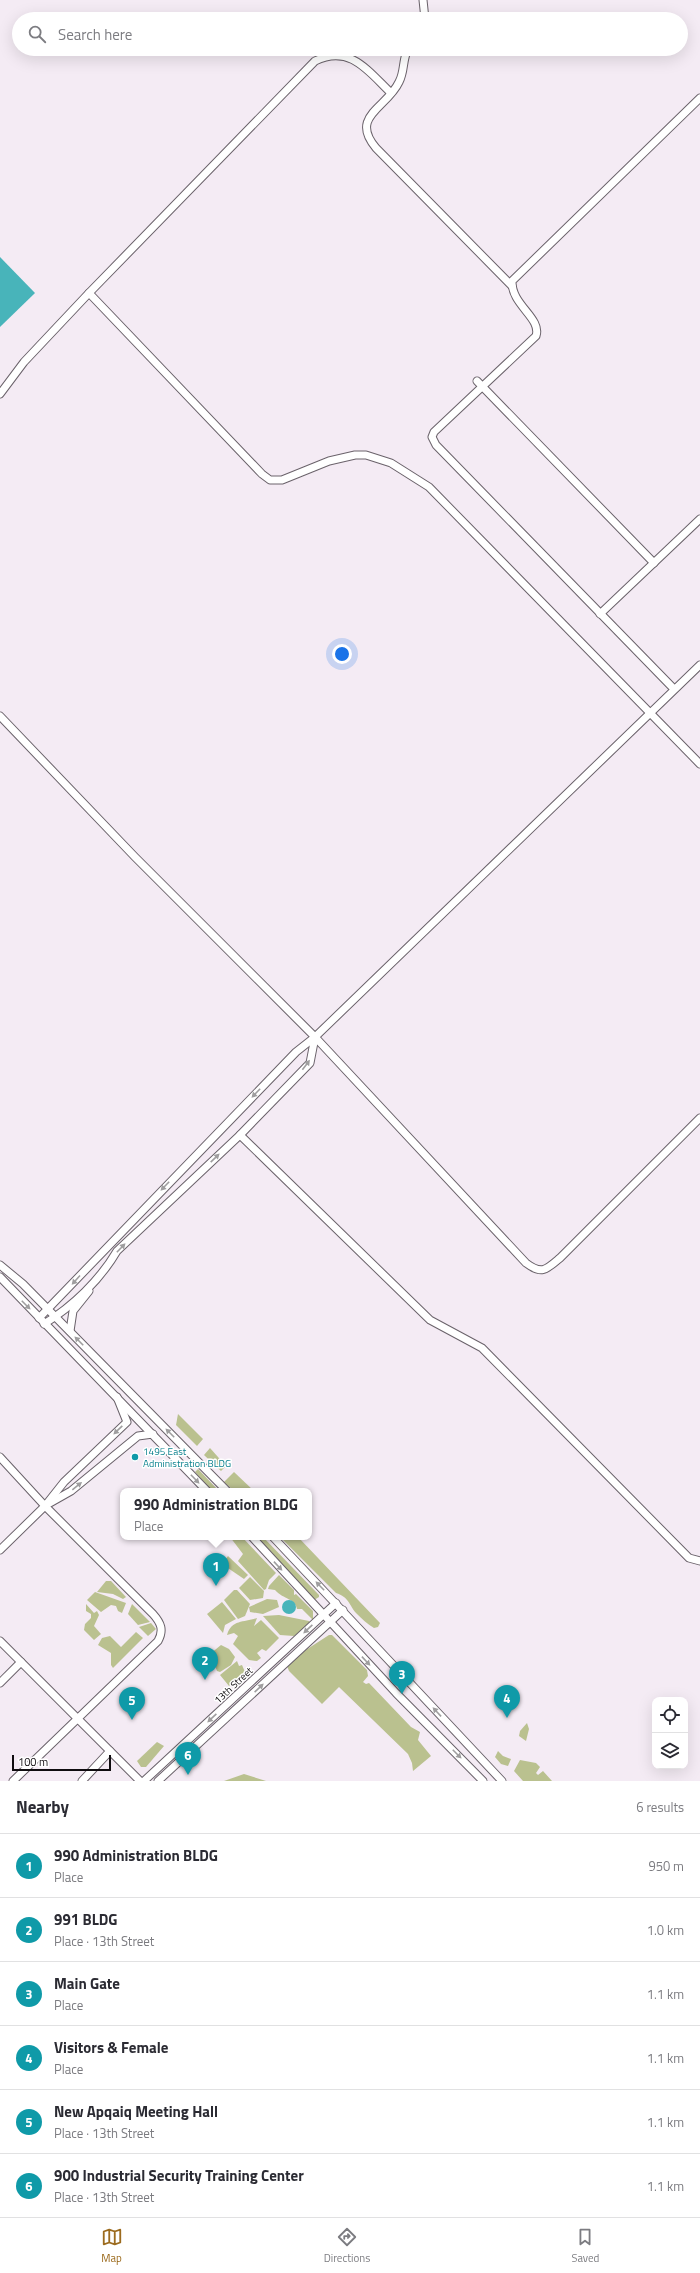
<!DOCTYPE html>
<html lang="en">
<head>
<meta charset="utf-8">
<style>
	:root { --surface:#fff; --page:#f7f7f7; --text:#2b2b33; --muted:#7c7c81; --line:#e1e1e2; --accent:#9c6b1e }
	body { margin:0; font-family:"Titillium Web",sans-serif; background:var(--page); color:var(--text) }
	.controls { position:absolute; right:12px; bottom:12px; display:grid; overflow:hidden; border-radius:8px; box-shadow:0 4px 16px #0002 }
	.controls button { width:36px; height:36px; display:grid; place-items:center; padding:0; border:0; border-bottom:1px solid var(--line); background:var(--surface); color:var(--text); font:20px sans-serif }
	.scale { position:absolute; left:12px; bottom:10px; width:99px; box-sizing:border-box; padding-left:4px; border:2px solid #0f0c0f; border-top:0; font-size:11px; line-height:14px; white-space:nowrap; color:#0f0c0f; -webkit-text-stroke:3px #fff; paint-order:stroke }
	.you { position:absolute; left:342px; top:654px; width:14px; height:14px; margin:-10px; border:3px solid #fff; border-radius:50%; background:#1a73e8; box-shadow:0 0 0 6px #1a73e833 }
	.badge { display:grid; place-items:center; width:26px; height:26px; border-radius:50%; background:var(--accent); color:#fff; font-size:13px; font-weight:700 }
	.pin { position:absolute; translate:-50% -33px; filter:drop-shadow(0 1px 2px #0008) }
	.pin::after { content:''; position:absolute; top:21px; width:14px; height:12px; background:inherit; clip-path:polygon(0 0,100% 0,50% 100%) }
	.popup { position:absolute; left:120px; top:1488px; width:192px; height:52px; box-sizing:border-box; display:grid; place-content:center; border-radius:8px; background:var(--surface); filter:drop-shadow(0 1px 3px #0005); font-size:13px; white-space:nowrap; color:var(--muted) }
	.popup b { font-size:15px; color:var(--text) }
	.popup::after { content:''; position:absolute; left:50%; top:100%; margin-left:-8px; border:8px solid transparent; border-top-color:var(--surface) }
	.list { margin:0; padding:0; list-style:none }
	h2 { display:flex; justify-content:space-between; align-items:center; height:52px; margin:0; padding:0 16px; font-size:17px }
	h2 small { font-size:13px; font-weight:400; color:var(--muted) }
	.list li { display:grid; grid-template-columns:26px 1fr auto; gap:12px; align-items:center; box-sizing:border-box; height:64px; padding:0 16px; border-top:1px solid var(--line) }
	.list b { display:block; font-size:15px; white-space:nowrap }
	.list p { margin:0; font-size:13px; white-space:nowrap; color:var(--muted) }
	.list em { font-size:13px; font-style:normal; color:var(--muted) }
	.icon { flex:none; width:22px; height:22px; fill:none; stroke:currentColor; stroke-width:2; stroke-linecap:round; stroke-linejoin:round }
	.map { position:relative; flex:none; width:700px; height:1781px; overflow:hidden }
	.search { position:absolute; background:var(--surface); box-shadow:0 4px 16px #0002; left:12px; right:12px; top:12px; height:44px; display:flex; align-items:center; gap:10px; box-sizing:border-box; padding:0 14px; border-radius:22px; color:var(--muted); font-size:15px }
	.sheet { height:436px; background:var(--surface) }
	nav { display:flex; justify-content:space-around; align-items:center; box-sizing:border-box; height:56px; border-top:1px solid var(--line); background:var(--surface); font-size:11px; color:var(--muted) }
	nav a { display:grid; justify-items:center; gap:2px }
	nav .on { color:var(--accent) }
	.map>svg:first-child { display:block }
</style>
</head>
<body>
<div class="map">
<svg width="700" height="1781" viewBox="0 0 700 1781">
	<rect width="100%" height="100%" fill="#f4ebf4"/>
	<!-- green -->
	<g fill="#bac18f">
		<path d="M178 1414 203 1439 197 1446 176 1425Z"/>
		<path d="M210 1448 226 1466 221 1471 204 1455Z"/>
		<path d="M198 1469 219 1491H212L195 1472Z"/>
		<path d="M234 1472 254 1491H234L224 1482Z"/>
		<path d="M230 1537H242L276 1573 269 1580 266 1589 264 1590 238 1561 243 1554Z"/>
		<path d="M255 1537H263L319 1595V1597L314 1600Z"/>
		<path d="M280 1537H298L380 1623 378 1627 374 1628C367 1624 362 1619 356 1613 349 1605 349 1597 336 1593Z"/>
		<path d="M228 1556 248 1575 244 1579 222 1564Z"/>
		<path d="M279 1575 294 1590V1595L296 1594 313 1611V1620L302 1609H297C295 1598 284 1600 275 1590L268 1589 269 1586Z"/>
		<path d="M250 1577 264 1591 263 1598 250 1600 239 1588Z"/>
		<path d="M106 1581H111L126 1597 123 1599 113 1594 97 1592Z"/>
		<path d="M234 1590H237L250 1604 245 1616 238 1619 224 1600Z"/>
		<path d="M95 1592 126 1603 122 1613 118 1611 116 1606 111 1605 101 1612 87 1600Z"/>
		<path d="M267 1599 277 1600 279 1607 263 1614 250 1612 249 1607Z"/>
		<path d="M222 1602 236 1619 225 1625 223 1633 207 1614Z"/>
		<path d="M86 1604 94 1613 97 1611 99 1615 94 1626 101 1634 94 1640 84 1630 85 1624 91 1618V1614L86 1611Z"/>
		<path d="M132 1604 150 1622 138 1625 128 1614Z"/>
		<path d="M279 1615 309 1621 311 1624 294 1636 280 1635 263 1616Z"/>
		<path d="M257 1618 254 1626 261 1620 279 1638 266 1651 262 1649 257 1653 261 1658 257 1661 249 1660 233 1644 238 1636 234 1633 227 1635C232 1619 244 1623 257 1618Z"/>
		<path d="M151 1623 156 1629 148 1636 139 1627Z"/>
		<path d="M136 1632 143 1638 113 1668 111 1665V1653L98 1645 102 1638 110 1636 121 1647Z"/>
		<path d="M329 1635H332L367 1670 368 1676 363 1682 366 1684 369 1683 411 1727 420 1732 418 1740 431 1756 413 1771 412 1763 408 1754 339 1687 322 1704 289 1671 287 1666 298 1655Z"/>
		<path d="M221 1645 229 1649 235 1657 231 1665 220 1672 217 1671 213 1661 209 1663 199 1653 204 1647 210 1654Z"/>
		<path d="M237 1661 239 1666 242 1665 245 1672 229 1686 220 1675Z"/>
		<path d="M527 1723 529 1729 526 1741 519 1736 520 1731Z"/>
		<path d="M157 1742 164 1746 146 1767H141L137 1761Z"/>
		<path d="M498 1751 503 1756 511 1759 508 1766 501 1764 495 1757Z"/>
		<path d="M520 1760 536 1763 540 1767 536 1773 538 1775 543 1771 552 1781H523L514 1771Z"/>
		<path d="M244 1774 266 1781H224Z"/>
	</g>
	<!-- water -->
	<g fill="#48b4ba">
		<path d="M0 257 35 293 0 327Z"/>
		<circle cx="289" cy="1607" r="7"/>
	</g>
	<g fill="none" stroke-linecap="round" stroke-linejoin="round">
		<defs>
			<g id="minor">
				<path d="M423 0 425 19"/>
				<path d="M408 49C402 60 405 71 399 82 387 108 349 116 376 148L512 286"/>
				<path d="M89 293 262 474 270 480H282L329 461 355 455H366L391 463 429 487 700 764"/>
				<path d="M477 381 654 563"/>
				<path d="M0 394 24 362 89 293 315 61C350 44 368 71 391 93"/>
				<path d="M600 614 700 519"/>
				<path d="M674 689 436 445 432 437 434 432 536 336C542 318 511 305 512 281L700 98"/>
				<path d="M0 716 135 857 315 1037 526 1263C542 1275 546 1270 560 1258L700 1118"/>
				<path d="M240 1135 430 1320 482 1348 689 1558 700 1561"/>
				<path d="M0 1265 23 1284 227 1491"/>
				<path d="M0 1277 207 1491"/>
				<path d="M39 1318 296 1052 315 1037 700 665"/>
				<path d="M44 1324C73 1306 100 1280 117 1251L240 1135 310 1063 315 1037"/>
				<path d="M70 1331 73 1311 89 1291"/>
				<path d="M0 1457 45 1506 153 1614C161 1623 164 1630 158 1641L13 1781"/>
				<path d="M48 1504 71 1491 138 1436 153 1434"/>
				<path d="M252 1537 396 1693 483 1781"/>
				<path d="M273 1537 502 1781"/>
				<path d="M0 1550 45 1506 64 1482 127 1422 117 1397"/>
				<path d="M0 1641 140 1781"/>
				<path d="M0 1683 21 1662"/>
				<path d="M82 1781 110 1751"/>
				<path d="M144 1781 336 1603"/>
				<path d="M158 1781 343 1610"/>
			</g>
		</defs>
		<!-- minor casing -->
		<use href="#minor" stroke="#6a626a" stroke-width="9"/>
		<!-- minor -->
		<use href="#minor" stroke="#fff" stroke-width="7"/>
	</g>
	<!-- one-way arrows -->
	<defs><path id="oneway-solid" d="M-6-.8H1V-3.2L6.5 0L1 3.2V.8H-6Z"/></defs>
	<g fill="#9f9e9f">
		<use href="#oneway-solid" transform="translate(306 1065) rotate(-53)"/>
		<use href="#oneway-solid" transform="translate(256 1093) rotate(134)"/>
		<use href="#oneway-solid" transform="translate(215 1158) rotate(-44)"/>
		<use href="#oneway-solid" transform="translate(165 1186) rotate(134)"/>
		<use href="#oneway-solid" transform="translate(121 1248) rotate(-46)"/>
		<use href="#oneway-solid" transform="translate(76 1280) rotate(132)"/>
		<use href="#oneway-solid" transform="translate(26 1305) rotate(45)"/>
		<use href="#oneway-solid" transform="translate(79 1341) rotate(-135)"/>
		<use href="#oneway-solid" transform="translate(118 1430) rotate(136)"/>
		<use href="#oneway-solid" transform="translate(170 1433) rotate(-135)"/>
		<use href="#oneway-solid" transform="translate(195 1479) rotate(46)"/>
		<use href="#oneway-solid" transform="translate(77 1486) rotate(-39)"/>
		<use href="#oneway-solid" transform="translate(278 1566) rotate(47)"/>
		<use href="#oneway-solid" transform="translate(320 1586) rotate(-134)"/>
		<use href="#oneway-solid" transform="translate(308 1629) rotate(137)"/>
		<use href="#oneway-solid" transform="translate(366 1661) rotate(47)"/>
		<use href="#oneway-solid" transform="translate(259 1688) rotate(-43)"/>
		<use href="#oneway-solid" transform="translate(437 1712) rotate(-133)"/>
		<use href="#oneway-solid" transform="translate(212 1718) rotate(137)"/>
		<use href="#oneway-solid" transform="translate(457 1754) rotate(45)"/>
	</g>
	<!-- markers -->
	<circle fill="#0f9aa8" stroke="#fff" stroke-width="1.5" cx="135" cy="1457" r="4"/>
	<g text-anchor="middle" stroke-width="3" stroke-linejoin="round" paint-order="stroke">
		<!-- culture labels -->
		<g font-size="10" fill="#0d838f" stroke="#fff" text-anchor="start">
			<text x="143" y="1455">1495 East<tspan x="143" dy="12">Administration BLDG</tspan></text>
		</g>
		<!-- street labels -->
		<g font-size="10" fill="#0f0c0f" stroke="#fff">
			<text transform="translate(233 1685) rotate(-43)" y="4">13th Street</text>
		</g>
	</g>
</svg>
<div class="controls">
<button><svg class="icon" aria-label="locate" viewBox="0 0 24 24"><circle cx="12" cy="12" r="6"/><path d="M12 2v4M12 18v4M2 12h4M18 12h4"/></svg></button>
<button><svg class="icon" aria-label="layers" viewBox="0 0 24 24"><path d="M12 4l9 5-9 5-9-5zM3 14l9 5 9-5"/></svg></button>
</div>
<div class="scale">100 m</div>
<div class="you"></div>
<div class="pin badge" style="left:216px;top:1586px;background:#0f9aa8">1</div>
<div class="popup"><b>990 Administration BLDG</b>Place</div>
<div class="pin badge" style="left:205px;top:1680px;background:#0f9aa8">2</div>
<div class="pin badge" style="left:402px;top:1694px;background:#0f9aa8">3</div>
<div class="pin badge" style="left:507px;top:1718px;background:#0f9aa8">4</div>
<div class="pin badge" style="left:132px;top:1720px;background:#0f9aa8">5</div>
<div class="pin badge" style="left:188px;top:1775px;background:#0f9aa8">6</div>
<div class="search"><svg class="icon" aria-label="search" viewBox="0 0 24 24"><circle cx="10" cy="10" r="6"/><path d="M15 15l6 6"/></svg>Search here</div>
</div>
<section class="sheet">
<h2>Nearby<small>6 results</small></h2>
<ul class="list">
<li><span class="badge" style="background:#0f9aa8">1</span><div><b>990 Administration BLDG</b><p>Place</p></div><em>950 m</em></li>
<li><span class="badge" style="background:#0f9aa8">2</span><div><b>991 BLDG</b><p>Place · 13th Street</p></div><em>1.0 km</em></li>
<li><span class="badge" style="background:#0f9aa8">3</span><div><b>Main Gate</b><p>Place</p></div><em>1.1 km</em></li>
<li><span class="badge" style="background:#0f9aa8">4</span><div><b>Visitors &amp; Female</b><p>Place</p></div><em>1.1 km</em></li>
<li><span class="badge" style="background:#0f9aa8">5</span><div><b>New Apqaiq Meeting Hall</b><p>Place · 13th Street</p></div><em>1.1 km</em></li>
<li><span class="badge" style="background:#0f9aa8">6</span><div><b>900 Industrial Security Training Center</b><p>Place · 13th Street</p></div><em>1.1 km</em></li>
</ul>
</section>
<nav>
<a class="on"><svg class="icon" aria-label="map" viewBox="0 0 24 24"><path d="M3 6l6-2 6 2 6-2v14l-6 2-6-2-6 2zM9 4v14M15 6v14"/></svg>Map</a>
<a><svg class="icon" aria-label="directions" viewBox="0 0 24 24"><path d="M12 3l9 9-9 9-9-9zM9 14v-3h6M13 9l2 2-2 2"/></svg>Directions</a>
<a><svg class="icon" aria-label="saved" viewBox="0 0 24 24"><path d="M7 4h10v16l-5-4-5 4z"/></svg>Saved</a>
</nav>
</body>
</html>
